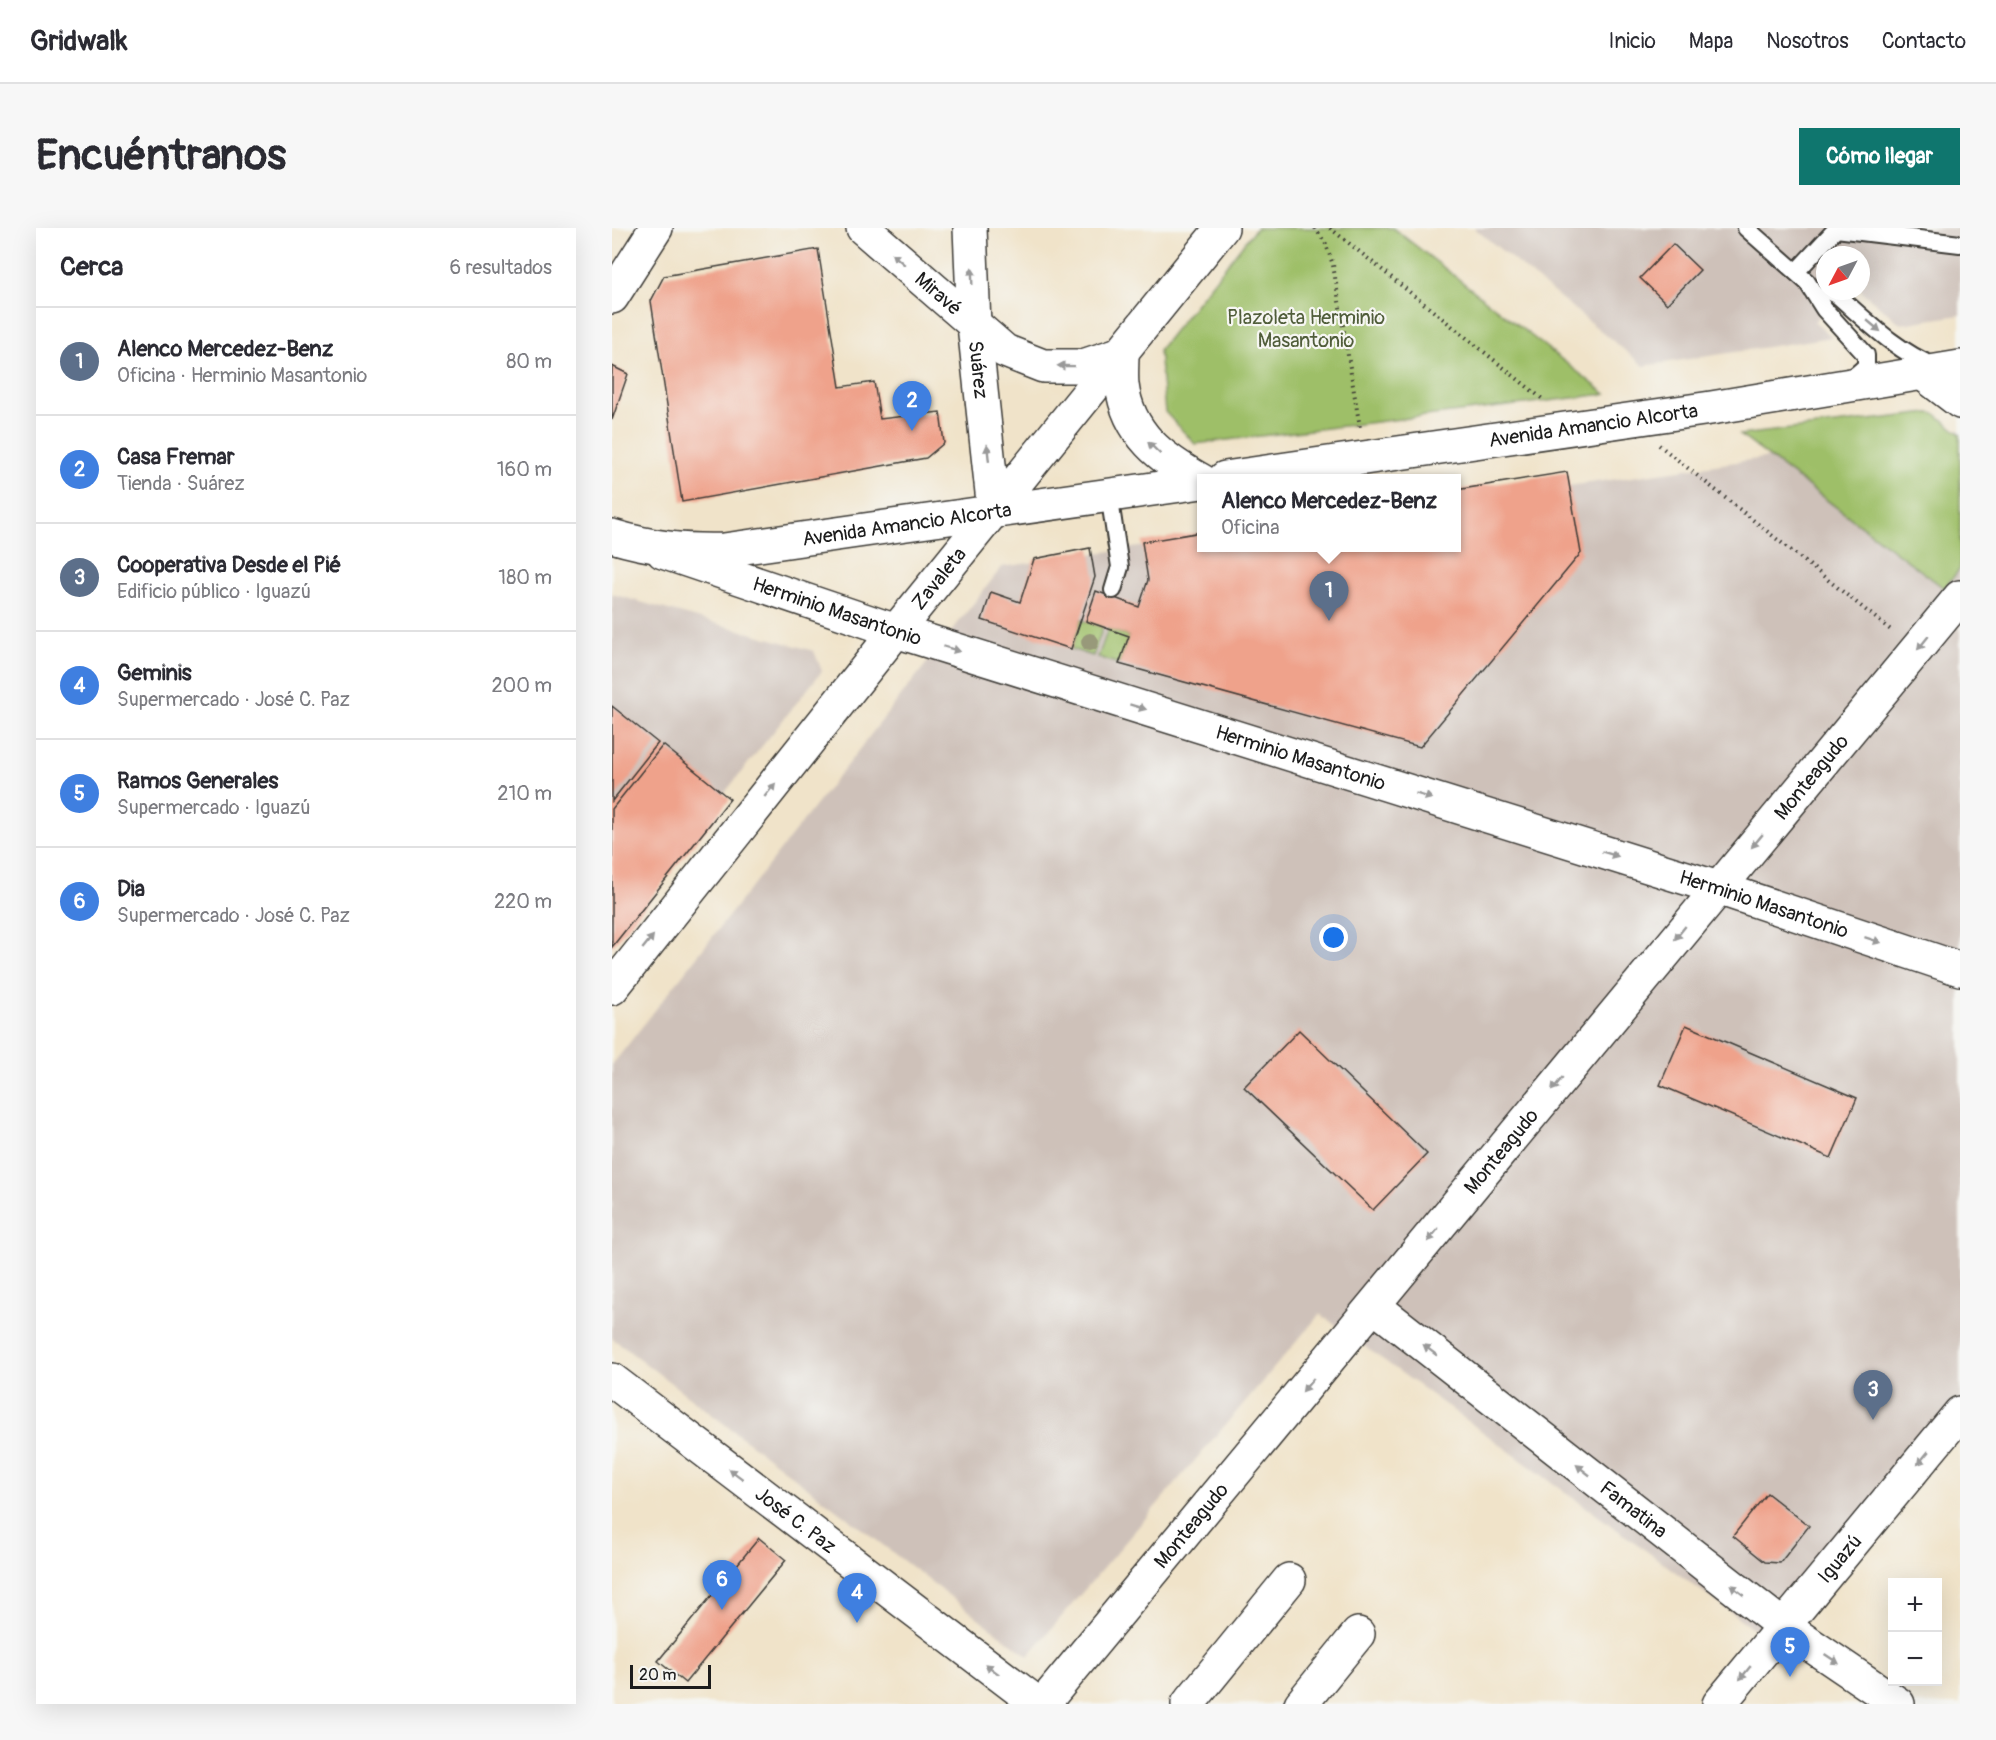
<!DOCTYPE html>
<html lang="es">
<head>
<meta charset="utf-8">
<style>
	:root { --surface:#fff; --page:#f7f7f7; --text:#2b2b33; --muted:#7c7c81; --line:#e1e1e2; --accent:#0f766e }
	body { margin:0; font-family:Pangolin,sans-serif; background:var(--page); color:var(--text) }
	.controls { position:absolute; right:18px; bottom:18px; display:grid; overflow:hidden; border-radius:0px; box-shadow:0 6px 24px #0002 }
	.controls button { width:54px; height:54px; display:grid; place-items:center; padding:0; border:0; border-bottom:2px solid var(--line); background:var(--surface); color:var(--text); font:30px sans-serif }
	.compass { position:absolute; left:1204px; top:18px; width:54px; height:54px; border-radius:50%; background:var(--surface); box-shadow:0 6px 24px #0002; rotate:229deg }
	.scale { position:absolute; left:18px; bottom:15px; width:81px; box-sizing:border-box; padding-left:6px; border:3px solid #1c1c1c; border-top:0; font-size:16px; line-height:21px; white-space:nowrap; color:#1c1c1c; -webkit-text-stroke:4px #f6f6f2; paint-order:stroke }
	.you { position:absolute; left:722px; top:710px; width:21px; height:21px; margin:-15px; border:4px solid #fff; border-radius:50%; background:#1a73e8; box-shadow:0 0 0 9px #1a73e833 }
	.badge { display:grid; place-items:center; width:39px; height:39px; border-radius:50%; background:var(--accent); color:#fff; font-size:20px; font-weight:700 }
	.pin { position:absolute; translate:-50% -50px; filter:drop-shadow(0 2px 3px #0008) }
	.pin::after { content:''; position:absolute; top:32px; width:21px; height:18px; background:inherit; clip-path:polygon(0 0,100% 0,50% 100%) }
	.popup { position:absolute; left:585px; top:246px; width:264px; height:78px; box-sizing:border-box; display:grid; place-content:center; border-radius:0px; background:var(--surface); filter:drop-shadow(0 2px 4px #0005); font-size:20px; white-space:nowrap; color:var(--muted) }
	.popup b { font-size:22px; color:var(--text) }
	.popup::after { content:''; position:absolute; left:50%; top:100%; margin-left:-12px; border:12px solid transparent; border-top-color:var(--surface) }
	.list { margin:0; padding:0; list-style:none }
	h2 { display:flex; justify-content:space-between; align-items:center; height:78px; margin:0; padding:0 24px; font-size:26px }
	h2 small { font-size:20px; font-weight:400; color:var(--muted) }
	.list li { display:grid; grid-template-columns:39px 1fr auto; gap:18px; align-items:center; box-sizing:border-box; height:108px; padding:0 24px; border-top:2px solid var(--line) }
	.list b { display:block; font-size:22px; white-space:nowrap }
	.list p { margin:0; font-size:20px; white-space:nowrap; color:var(--muted) }
	.list em { font-size:20px; font-style:normal; color:var(--muted) }
	.map { position:relative; flex:none; width:1348px; height:1476px; overflow:hidden; border-radius:0px }
	header { display:flex; align-items:center; gap:36px; box-sizing:border-box; height:84px; padding:0 30px; background:var(--surface); border-bottom:2px solid var(--line) }
	header strong { font-size:28px }
	nav { display:flex; gap:33px; margin-inline-start:auto; font-size:21px }
	.intro { display:flex; align-items:center; justify-content:space-between; box-sizing:border-box; height:144px; padding:0 36px }
	h1 { margin:0; font-size:42px }
	.button { padding:15px 27px; border-radius:0px; background:var(--accent); color:#fff; font-size:21px; font-weight:700 }
	main { display:flex; gap:36px; padding:0 36px }
	aside { flex:1; background:var(--surface); border-radius:0px; box-shadow:0 6px 24px #0002 }
	.map>svg:first-child { display:block }
</style>
</head>
<body>
<header>
<strong>Gridwalk</strong>
<nav><a>Inicio</a><a>Mapa</a><a>Nosotros</a><a>Contacto</a></nav>
</header>
<div class="intro"><h1>Encuéntranos</h1><a class="button">Cómo llegar</a></div>
<main>
<aside>
<h2>Cerca<small>6 resultados</small></h2>
<ul class="list">
<li><span class="badge" style="background:#5c6f8a">1</span><div><b>Alenco Mercedez-Benz</b><p>Oficina · Herminio Masantonio</p></div><em>80 m</em></li>
<li><span class="badge" style="background:#3f7fe0">2</span><div><b>Casa Fremar</b><p>Tienda · Suárez</p></div><em>160 m</em></li>
<li><span class="badge" style="background:#5c6f8a">3</span><div><b>Cooperativa Desde el Pié</b><p>Edificio público · Iguazú</p></div><em>180 m</em></li>
<li><span class="badge" style="background:#3f7fe0">4</span><div><b>Geminis</b><p>Supermercado · José C. Paz</p></div><em>200 m</em></li>
<li><span class="badge" style="background:#3f7fe0">5</span><div><b>Ramos Generales</b><p>Supermercado · Iguazú</p></div><em>210 m</em></li>
<li><span class="badge" style="background:#3f7fe0">6</span><div><b>Dia</b><p>Supermercado · José C. Paz</p></div><em>220 m</em></li>
</ul>
</aside>
<div class="map">
<svg width="1348" height="1476" viewBox="0 0 1348 1476">
	<rect width="100%" height="100%" fill="#f6f6f2"/>
	<filter id="ink" filterUnits="userSpaceOnUse"><feTurbulence type="fractalNoise" baseFrequency=".0167" numOctaves="2"/><feDisplacementMap in="SourceGraphic" scale="12" xChannelSelector="R" yChannelSelector="G"/><feConvolveMatrix kernelMatrix="1 2 1 2 8 2 1 2 1" color-interpolation-filters="sRGB"/></filter>
	<filter id="wash" filterUnits="userSpaceOnUse"><feTurbulence type="fractalNoise" baseFrequency=".008" numOctaves="4" result="noise"/><feDisplacementMap in="SourceGraphic" scale="24" xChannelSelector="R" yChannelSelector="G"/><feGaussianBlur stdDeviation="1.35" result="paint"/><feColorMatrix in="noise" values="0 0 0 0 0 0 0 0 0 0 0 0 0 0 0 0 0 1.4 0 .05"/><feComposite in="paint" operator="in"/></filter>
	<g filter="url(#wash)">
		<rect width="100%" height="100%" fill="#f0e3c9"/>
		<!-- industrial -->
		<g fill="#cec1b9">
			<path d="M862 0H1348V87L1289 96 1249 63V27H1213V63H1228L1202 94 1220 109 1032 138Z"/>
			<path d="M1348 202V1202L1164 1417 708 1086 416 1428 0 1110V837L390 339 589 310 590 320H844L845 274Z"/>
			<path d="M0 366 202 423 210 443 0 706Z"/>
		</g>
		<!-- green -->
		<g fill="#9ebf68" stroke="#5d6e42" stroke-width="1.5">
			<path d="M644 0H781L994 166 583 216 553 184 547 122Z"/>
			<path d="M1317 185 1324 186 1348 206V341L1332 360 1128 207Z"/>
			<path d="M469 392 491 399 481 428 459 421Z"/>
			<path d="M496 401 517 408 507 436 486 429Z"/>
		</g>
		<g id="blocks">
			<!-- building -->
			<g fill="#efa28b">
				<path d="M1061 16 1088 42 1055 76 1028 50Z"/>
				<path d="M206 21 228 159 262 154 268 191 328 184 332 215 314 230 70 274 39 73 52 48Z"/>
				<path d="M0 138 16 146 0 192Z"/>
				<path d="M955 244 969 325 808 519 507 436 517 408 474 393 484 363 527 379 536 352 530 314 590 304V320H844V262Z"/>
				<path d="M478 320 483 349 459 421 370 392 379 364 408 374 422 331Z"/>
				<path d="M0 478 46 515 0 573Z"/>
				<path d="M51 517 118 571 0 719V581Z"/>
				<path d="M1074 797 1245 870 1219 930 1048 857Z"/>
				<path d="M687 802 815 926 761 982 632 859Z"/>
				<path d="M1155 1265 1197 1298 1168 1335 1153 1334 1121 1308Z"/>
				<path d="M147 1310 174 1332 73 1455 46 1433Z"/>
			</g>
		</g>
	</g>
	<g filter="url(#ink)">
		<use href="#blocks" fill-opacity="0" stroke="#3c3a36" stroke-width="1.5"/>
		<g fill="none" stroke-linecap="round" stroke-linejoin="round">
			<defs>
				<g id="service">
					<path d="M1134 0 1195 54 1212 81 1254 127V138L1237 153"/>
					<path d="M1224 1 1348 16"/>
					<path d="M1184 44 1225 0"/>
					<path d="M1216 63 1225 67C1255 93 1284 123 1322 138"/>
					<path d="M497 266 508 339 501 362"/>
				</g>
				<g id="minor">
					<path id="s1" d="M251 0 393 123 431 138H471L510 125"/>
					<path d="M1310 145 1348 174"/>
					<path id="s2" d="M51 324 284 403 1106 660 1348 741"/>
					<path id="s3" d="M0 760 284 403 610 0"/>
					<path id="s4" d="M762 1078 1171 1398 1286 1476"/>
					<path id="s5" d="M0 1152 426 1476"/>
					<path id="s6" d="M431 1476 1348 369"/>
					<path d="M576 1476 677 1352"/>
					<path d="M689 1476 746 1406"/>
					<path id="s7" d="M1107 1476 1348 1185"/>
				</g>
				<g id="tertiary">
					<path id="s8" d="M358 0 362 97 382 283"/>
					<path d="M0 69 44 0"/>
				</g>
				<g id="secondary">
					<path d="M510 125C510 135 509 147 510 157 516 206 550 231 590 253"/>
					<path id="s9" d="M613 250 1099 180 1348 139"/>
					<path id="s10" d="M0 308C40 320 71 323 112 322L590 254"/>
				</g>
			</defs>
			<!-- service casing -->
			<use href="#service" stroke="#3c3a36" stroke-width="20"/>
			<!-- minor casing -->
			<use href="#minor" stroke="#3c3a36" stroke-width="36"/>
			<!-- tertiary casing -->
			<use href="#tertiary" stroke="#3c3a36" stroke-width="36"/>
			<!-- secondary casing -->
			<use href="#secondary" stroke="#3c3a36" stroke-width="36"/>
			<!-- path -->
			<g stroke="#3c3a36" stroke-width="4" stroke-dasharray="1.5 4.5" stroke-linecap="butt">
				<path d="M703 0 714 16 721 37 748 200"/>
				<path d="M718 0 933 173"/>
				<path d="M1047 217 1280 403"/>
			</g>
			<!-- service -->
			<use href="#service" stroke="#fff" stroke-width="16"/>
			<!-- minor -->
			<use href="#minor" stroke="#fff" stroke-width="33"/>
			<!-- tertiary -->
			<use href="#tertiary" stroke="#fff" stroke-width="33"/>
			<!-- secondary -->
			<use href="#secondary" stroke="#fff" stroke-width="33"/>
		</g>
		<!-- trees -->
		<circle fill="#98997a" cx="478" cy="414" r="9"/>
		<!-- one-way arrows -->
		<defs><path id="oneway-solid" d="M-6-.8H1V-3.2L6.5 0L1 3.2V.8H-6Z" transform="scale(1.5)"/></defs>
		<g fill="#999">
			<use href="#oneway-solid" transform="translate(286 31) rotate(-139)"/>
			<use href="#oneway-solid" transform="translate(360 48) rotate(-92)"/>
			<use href="#oneway-solid" transform="translate(1262 98) rotate(40)"/>
			<use href="#oneway-solid" transform="translate(454 138) rotate(-179)"/>
			<use href="#oneway-solid" transform="translate(542 220) rotate(-136)"/>
			<use href="#oneway-solid" transform="translate(376 225) rotate(-96)"/>
			<use href="#oneway-solid" transform="translate(1311 415) rotate(129)"/>
			<use href="#oneway-solid" transform="translate(340 421) rotate(17)"/>
			<use href="#oneway-solid" transform="translate(526 479) rotate(17)"/>
			<use href="#oneway-solid" transform="translate(158 562) rotate(-51)"/>
			<use href="#oneway-solid" transform="translate(812 568) rotate(17)"/>
			<use href="#oneway-solid" transform="translate(1145 613) rotate(130)"/>
			<use href="#oneway-solid" transform="translate(998 626) rotate(17)"/>
			<use href="#oneway-solid" transform="translate(1068 705) rotate(129)"/>
			<use href="#oneway-solid" transform="translate(1261 712) rotate(18)"/>
			<use href="#oneway-solid" transform="translate(36 714) rotate(-51)"/>
			<use href="#oneway-solid" transform="translate(945 856) rotate(129)"/>
			<use href="#oneway-solid" transform="translate(821 1007) rotate(129)"/>
			<use href="#oneway-solid" transform="translate(818 1122) rotate(-142)"/>
			<use href="#oneway-solid" transform="translate(696 1157) rotate(130)"/>
			<use href="#oneway-solid" transform="translate(1311 1230) rotate(130)"/>
			<use href="#oneway-solid" transform="translate(971 1242) rotate(-142)"/>
			<use href="#oneway-solid" transform="translate(124 1246) rotate(-143)"/>
			<use href="#oneway-solid" transform="translate(1125 1362) rotate(-142)"/>
			<use href="#oneway-solid" transform="translate(1220 1431) rotate(34)"/>
			<use href="#oneway-solid" transform="translate(380 1441) rotate(-143)"/>
			<use href="#oneway-solid" transform="translate(1133 1445) rotate(129)"/>
		</g>
	</g>
	<g text-anchor="middle" stroke-width="4.5" stroke-linejoin="round" paint-order="stroke">
		<!-- street labels -->
		<g font-size="20" fill="#1c1c1c" stroke="#f6f6f2">
			<text dy="7" stroke="none"><textPath href="#s1" startOffset="100">Miravé</textPath></text>
			<text dy="7" stroke="none"><textPath href="#s8" startOffset="142">Suárez</textPath></text>
			<text dy="7" stroke="none"><textPath href="#s9" startOffset="372">Avenida Amancio Alcorta</textPath></text>
			<text dy="7" stroke="none"><textPath href="#s10" startOffset="298">Avenida Amancio Alcorta</textPath></text>
			<text dy="7" stroke="none"><textPath href="#s3" startOffset="524">Zavaleta</textPath></text>
			<text dy="7" stroke="none"><textPath href="#s2" startOffset="184">Herminio Masantonio</textPath></text>
			<text dy="7" stroke="none"><textPath href="#s2" startOffset="670">Herminio Masantonio</textPath></text>
			<text dy="7" stroke="none"><textPath href="#s6" startOffset="1204">Monteagudo</textPath></text>
			<text dy="7" stroke="none"><textPath href="#s2" startOffset="1156">Herminio Masantonio</textPath></text>
			<text dy="7" stroke="none"><textPath href="#s6" startOffset="718">Monteagudo</textPath></text>
			<text dy="7" stroke="none"><textPath href="#s4" startOffset="330">Famatina</textPath></text>
			<text dy="7" stroke="none"><textPath href="#s5" startOffset="231">José C. Paz</textPath></text>
			<text dy="7" stroke="none"><textPath href="#s6" startOffset="232">Monteagudo</textPath></text>
			<text dy="7" stroke="none"><textPath href="#s7" startOffset="189">Iguazú</textPath></text>
		</g>
		<!-- park labels -->
		<g font-size="20" fill="#505d3a" stroke="#f6f6f2">
			<text x="694" y="96">Plazoleta Herminio<tspan x="694" dy="23">Masantonio</tspan></text>
		</g>
	</g>
</svg>
<div class="controls">
<button>+</button>
<button>−</button>
</div>
<svg class="compass" viewBox="-18 -18 36 36"><path d="M0-13l5 13h-10z" fill="#e53935"/><path d="M0 13l5-13h-10z" fill="#7c7c81"/></svg>
<div class="scale">20 m</div>
<div class="you"></div>
<div class="pin badge" style="left:717px;top:393px;background:#5c6f8a">1</div>
<div class="popup"><b>Alenco Mercedez-Benz</b>Oficina</div>
<div class="pin badge" style="left:300px;top:203px;background:#3f7fe0">2</div>
<div class="pin badge" style="left:1261px;top:1192px;background:#5c6f8a">3</div>
<div class="pin badge" style="left:245px;top:1395px;background:#3f7fe0">4</div>
<div class="pin badge" style="left:1178px;top:1449px;background:#3f7fe0">5</div>
<div class="pin badge" style="left:110px;top:1382px;background:#3f7fe0">6</div>
</div>
</main>
</body>
</html>
